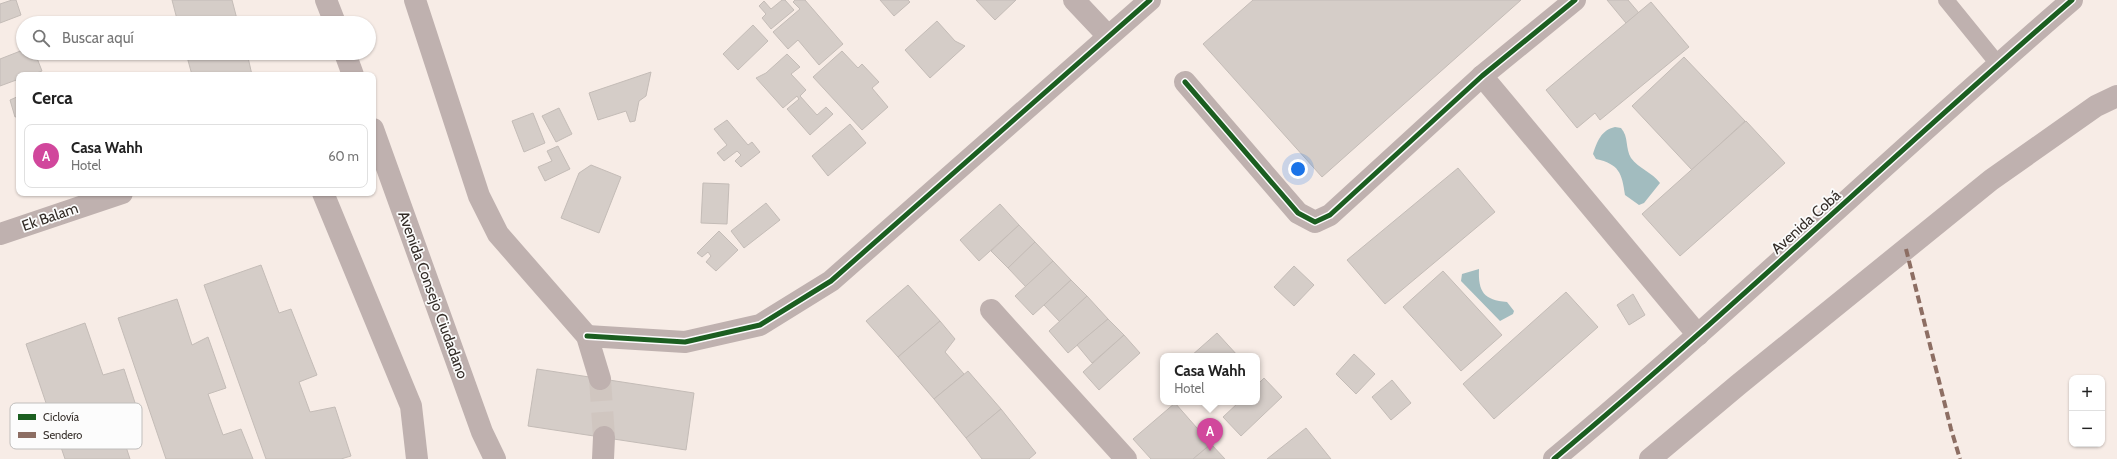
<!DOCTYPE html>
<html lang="es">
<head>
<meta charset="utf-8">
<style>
	:root { --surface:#fff; --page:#f6f6f6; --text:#222; --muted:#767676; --line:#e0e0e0; --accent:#ea580c }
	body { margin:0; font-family:Cabin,sans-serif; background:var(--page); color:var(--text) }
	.controls { position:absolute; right:12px; bottom:12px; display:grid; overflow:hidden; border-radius:8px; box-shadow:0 1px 3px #0004 }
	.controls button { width:36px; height:36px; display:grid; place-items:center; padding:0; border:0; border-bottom:1px solid var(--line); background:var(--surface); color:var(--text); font:20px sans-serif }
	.you { position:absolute; left:1298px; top:169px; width:14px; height:14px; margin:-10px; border:3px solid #fff; border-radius:50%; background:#1a73e8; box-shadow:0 0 0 6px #1a73e833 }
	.badge { display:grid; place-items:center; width:26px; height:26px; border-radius:50%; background:var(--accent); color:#fff; font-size:13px; font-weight:700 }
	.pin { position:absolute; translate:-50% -33px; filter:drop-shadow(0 1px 2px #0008) }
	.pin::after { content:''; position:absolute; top:21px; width:14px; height:12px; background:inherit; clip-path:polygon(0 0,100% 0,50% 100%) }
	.popup { position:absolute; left:1160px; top:353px; width:100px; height:52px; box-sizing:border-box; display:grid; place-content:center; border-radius:8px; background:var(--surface); filter:drop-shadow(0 1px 3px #0005); font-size:13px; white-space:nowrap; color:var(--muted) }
	.popup b { font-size:15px; color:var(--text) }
	.popup::after { content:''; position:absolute; left:50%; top:100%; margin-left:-8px; border:8px solid transparent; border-top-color:var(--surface) }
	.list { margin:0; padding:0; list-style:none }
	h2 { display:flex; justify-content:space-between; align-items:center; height:52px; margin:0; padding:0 16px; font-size:17px }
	h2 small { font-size:13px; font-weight:400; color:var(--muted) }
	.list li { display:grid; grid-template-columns:26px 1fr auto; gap:12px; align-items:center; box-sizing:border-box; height:64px; margin:0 8px 8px; padding:0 8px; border:1px solid var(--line); border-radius:8px }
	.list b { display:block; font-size:15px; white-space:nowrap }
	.list p { margin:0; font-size:13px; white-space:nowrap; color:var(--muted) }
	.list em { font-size:13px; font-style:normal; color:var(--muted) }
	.icon { flex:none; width:22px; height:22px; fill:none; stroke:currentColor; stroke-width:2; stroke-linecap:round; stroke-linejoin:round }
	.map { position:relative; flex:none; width:2117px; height:459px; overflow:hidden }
	.search { position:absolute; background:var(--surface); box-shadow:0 1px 3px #0004; left:16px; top:16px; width:360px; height:44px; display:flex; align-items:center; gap:10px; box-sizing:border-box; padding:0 14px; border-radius:22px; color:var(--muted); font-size:15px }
	.panel { position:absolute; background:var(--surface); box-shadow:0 1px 3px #0004; left:16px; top:72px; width:360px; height:124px; border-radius:8px }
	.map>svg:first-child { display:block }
</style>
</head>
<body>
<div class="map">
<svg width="2117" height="459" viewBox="0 0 2117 459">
	<rect width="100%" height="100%" fill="#f7ece6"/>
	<!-- water -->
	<g fill="#a2bcbf">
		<path d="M1615 127 1621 128C1629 137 1625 148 1631 158 1639 169 1652 172 1660 183L1644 203 1639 205 1625 195C1622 173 1619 164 1596 159L1593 154C1597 142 1601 130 1615 127Z"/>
		<path d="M1479 269C1478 292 1484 300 1507 302L1514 311 1513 314 1500 321 1461 281 1462 274Z"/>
	</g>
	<!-- building -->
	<g fill="#d5cdc8" stroke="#c4bcb7">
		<path d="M12 0H16L21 15 0 23V4Z"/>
		<path d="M172 0H232L238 23H178Z"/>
		<path d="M782 0H785L794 10 771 29 762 18 766 14 759 6 764 1 771 9Z"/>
		<path d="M795 0H805L843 44 819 65 798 40 788 49 773 32 800 9 793 2Z"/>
		<path d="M880 0H908L910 2 894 16Z"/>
		<path d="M976 0H1016L995 20Z"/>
		<path d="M1253 0H1521L1322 177 1203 44Z"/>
		<path d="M1607 0H1628L1639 13 1626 23Z"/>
		<path d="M1651 2 1689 47 1600 120 1595 113 1577 128 1546 90Z"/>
		<path d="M937 21 955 41 965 46 930 78 905 50Z"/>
		<path d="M753 25 768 41 738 70 723 54Z"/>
		<path d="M23 50V53H35L42 71 31 75H19V79L0 86V59Z"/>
		<path d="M842 51 858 68 862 64 879 82 872 88 888 107 862 130 813 77Z"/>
		<path d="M186 53H247L252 75H192Z"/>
		<path d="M787 54 800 67 791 74 806 90 800 96 817 115 826 107 833 114 810 135 787 109 799 99 797 96 783 108 756 78 766 73Z"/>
		<path d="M1684 57 1745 121 1692 170 1632 106Z"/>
		<path d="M651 72 646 96 639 101 635 121 630 122 626 111 598 120 589 93Z"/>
		<path d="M19 96V116L15 117 10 100Z"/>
		<path d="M559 108 572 134 556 142 542 116Z"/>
		<path d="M533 113 545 143 524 152 512 121Z"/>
		<path d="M727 120 748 145 752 142 760 152 741 167 735 161 741 155 737 151 724 161 717 153 727 145 714 129Z"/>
		<path d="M1746 121 1785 163 1680 256 1642 214Z"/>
		<path d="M850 124 866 143 828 176 812 156Z"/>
		<path d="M558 146 570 169 545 181 538 167 552 161 547 151Z"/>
		<path d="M591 165 621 177 599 233 561 218 579 173Z"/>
		<path d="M1458 168 1495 212 1385 304 1347 260Z"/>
		<path d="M703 183 729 184 727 224 701 223Z"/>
		<path d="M766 203 780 220 744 248 731 231Z"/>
		<path d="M1000 204 1019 225 979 261 960 240Z"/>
		<path d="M1019 225 1035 242 1008 268 991 251Z"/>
		<path d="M719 231 738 250 716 271 706 262 711 256 708 252 702 257 697 253Z"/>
		<path d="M1035 242 1053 261 1026 287 1008 268Z"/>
		<path d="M1053 261 1071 280 1033 315 1015 296Z"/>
		<path d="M261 265 279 313 291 309 317 375 299 382 310 412 335 407 351 456 341 459H266L204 285Z"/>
		<path d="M1294 266 1314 285 1294 306 1274 287Z"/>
		<path d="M1443 271 1502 335 1461 371 1403 307Z"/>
		<path d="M1071 280 1087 296 1060 322 1044 305Z"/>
		<path d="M908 285 940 321 898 357 866 321Z"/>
		<path d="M1566 292 1598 327 1494 419 1463 384Z"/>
		<path d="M1633 294 1645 315 1629 325 1617 305Z"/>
		<path d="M1087 296 1108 319 1068 353 1049 331Z"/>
		<path d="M177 299 192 345 208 337 226 388 208 394 223 435 241 429 253 459H166L118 318Z"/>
		<path d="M1108 319 1124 335 1092 363 1077 345Z"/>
		<path d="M940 321 955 339 945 352 964 374 934 399 898 357Z"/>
		<path d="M85 323 103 375 124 369 139 415 118 422 130 459H65L26 344Z"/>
		<path d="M1217 333 1238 356H1191Z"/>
		<path d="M1124 335 1140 353 1099 390 1083 372Z"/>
		<path d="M1354 354 1375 374 1356 394 1336 374Z"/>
		<path d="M537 369 694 393 686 450 528 426Z"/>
		<path d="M968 371 1001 409 966 438 934 399Z"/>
		<path d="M1264 378 1282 397 1241 436 1223 417 1239 402H1257V385Z"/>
		<path d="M1392 380 1411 403 1391 420 1372 397Z"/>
		<path d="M1175 403 1211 444 1193 459H1151L1133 439Z"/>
		<path d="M1001 409 1036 453 1029 459H982L966 438Z"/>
		<path d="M1306 428 1331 459H1267Z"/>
		<path d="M1211 444 1225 459H1193Z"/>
	</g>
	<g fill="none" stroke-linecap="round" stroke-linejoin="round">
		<!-- minor-tunnel -->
		<path stroke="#d0c6c0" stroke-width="22" stroke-dasharray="22 11" stroke-linecap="butt" d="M600 379 604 437"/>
		<!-- service -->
		<path stroke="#bfb1af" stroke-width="16" d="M1946 0 1998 64"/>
		<!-- minor -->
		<g stroke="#bfb1af" stroke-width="22">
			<path d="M415 0 479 196 498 234 587 336 600 379"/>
			<path d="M1074 0 1108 36"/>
			<path d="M1482 76 1698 335"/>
			<path d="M1185 82 1298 213 1315 222 1330 215 1482 76 1575 0"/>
			<path d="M323 193 411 406 417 459"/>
			<path d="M0 234 122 193"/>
			<path d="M991 310 1126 459"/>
			<path d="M587 336 685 342 760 325 831 281 1150 0"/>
			<path d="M603 459 604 437"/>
		</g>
		<!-- tertiary -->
		<g stroke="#bfb1af" stroke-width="22">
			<path d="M326 0 335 23"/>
			<path d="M345 53 353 75"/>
			<path d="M373 129 482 432 495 459"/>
			<path d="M1554 459C1731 311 1897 151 2072 0"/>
			<path d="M1650 459 1738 385 1991 180 2096 106 2117 96"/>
		</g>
		<!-- quiet -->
		<path stroke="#8d6e63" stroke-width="4" stroke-dasharray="8 4" stroke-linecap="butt" d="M1906 249 1951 429 1960 459"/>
		<defs>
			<g id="cycleway">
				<path d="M1185 82 1298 213 1315 222 1330 215 1482 76 1575 0"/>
				<path d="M587 336 685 342 760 325 831 281 1150 0"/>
				<path d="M1554 459C1731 311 1897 151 2072 0"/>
			</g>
		</defs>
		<!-- cycleway casing -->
		<use href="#cycleway" stroke="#fcfcfc" stroke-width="8"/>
		<!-- cycleway -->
		<use href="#cycleway" stroke="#1b5e20" stroke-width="5"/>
	</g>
	<g text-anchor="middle" stroke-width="3.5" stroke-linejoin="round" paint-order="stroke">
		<!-- street labels -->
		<g font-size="15" fill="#342d28" stroke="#fcfcfc">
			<text transform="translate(50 217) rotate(-19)" y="5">Ek Balam</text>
			<text transform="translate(1806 222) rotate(-42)" y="5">Avenida Cobá</text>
			<text transform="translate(433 295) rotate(70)" y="5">Avenida Consejo Ciudadano</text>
		</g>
	</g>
	<!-- legend -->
	<rect x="10" y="403" width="132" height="46" rx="6" fill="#fcfcfc" stroke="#c0bebc" stroke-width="1"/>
	<rect x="18" y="414" width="18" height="6" fill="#1b5e20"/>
	<rect x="18" y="432" width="18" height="6" fill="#8d6e63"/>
	<g font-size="11" fill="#342d28">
		<text x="43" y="421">Ciclovía</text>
		<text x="43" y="439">Sendero</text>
	</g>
</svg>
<div class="controls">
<button>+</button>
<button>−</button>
</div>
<div class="you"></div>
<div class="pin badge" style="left:1210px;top:451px;background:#d1479c">A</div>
<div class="popup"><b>Casa Wahh</b>Hotel</div>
<div class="search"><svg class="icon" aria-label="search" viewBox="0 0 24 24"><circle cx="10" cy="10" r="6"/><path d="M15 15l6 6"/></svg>Buscar aquí</div>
<section class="panel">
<h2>Cerca<small></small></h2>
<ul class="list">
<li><span class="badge" style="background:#d1479c">A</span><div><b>Casa Wahh</b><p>Hotel</p></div><em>60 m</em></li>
</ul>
</section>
</div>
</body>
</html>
